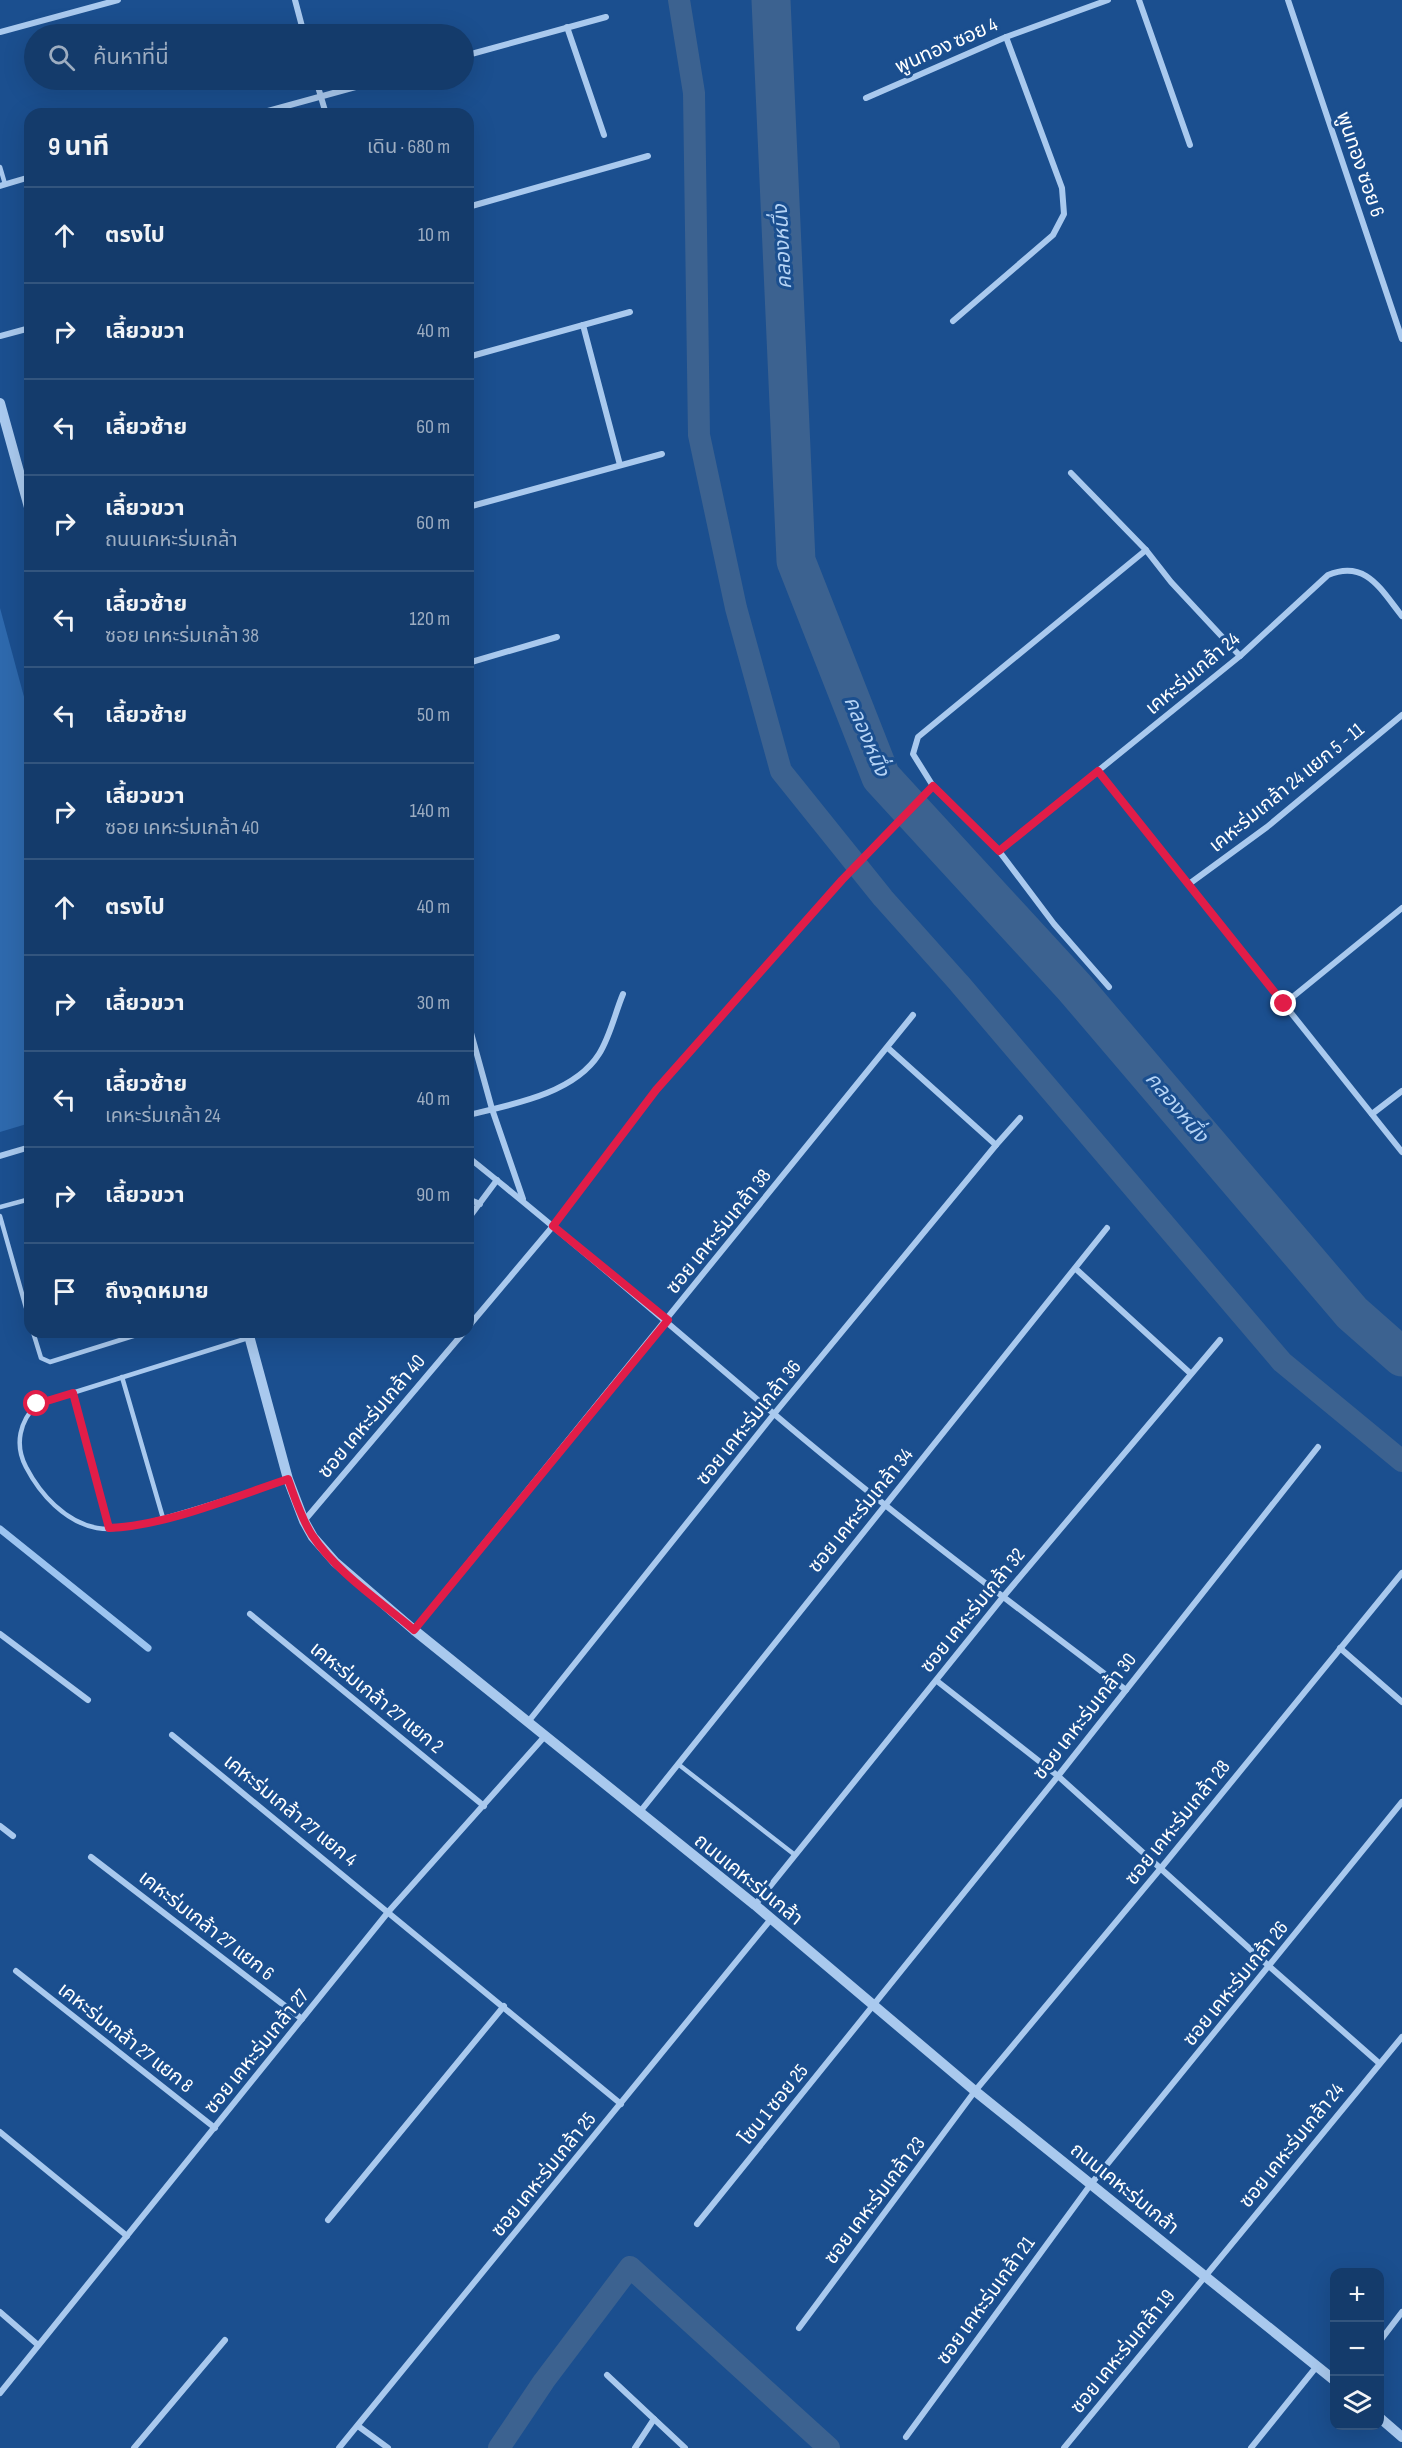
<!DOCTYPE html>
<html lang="th">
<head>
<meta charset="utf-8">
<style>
	:root { --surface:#143b6b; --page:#1d4271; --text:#f1f3f6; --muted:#9dadc1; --line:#33557e }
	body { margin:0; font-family:"Sofia Sans Condensed","Noto Sans Thai",sans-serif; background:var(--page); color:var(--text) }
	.controls { position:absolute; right:18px; bottom:18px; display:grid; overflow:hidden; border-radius:12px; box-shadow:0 6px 24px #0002 }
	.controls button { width:54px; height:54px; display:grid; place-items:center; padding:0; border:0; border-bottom:2px solid var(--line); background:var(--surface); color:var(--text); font:30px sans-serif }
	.stop { position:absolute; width:18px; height:18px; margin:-14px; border:4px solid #e11d48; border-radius:50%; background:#fff }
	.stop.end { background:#e11d48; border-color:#fff; box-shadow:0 2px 6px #0008 }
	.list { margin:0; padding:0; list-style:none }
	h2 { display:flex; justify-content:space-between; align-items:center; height:78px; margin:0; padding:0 24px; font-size:26px }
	h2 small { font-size:20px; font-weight:400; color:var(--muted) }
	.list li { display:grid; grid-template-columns:39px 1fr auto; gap:18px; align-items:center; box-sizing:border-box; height:96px; padding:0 24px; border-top:2px solid var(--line) }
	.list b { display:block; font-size:22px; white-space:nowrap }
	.list p { margin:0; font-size:20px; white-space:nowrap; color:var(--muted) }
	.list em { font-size:20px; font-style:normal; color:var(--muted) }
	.icon { flex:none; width:33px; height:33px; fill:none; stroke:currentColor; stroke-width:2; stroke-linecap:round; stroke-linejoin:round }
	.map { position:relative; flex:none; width:1402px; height:2448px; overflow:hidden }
	.search { position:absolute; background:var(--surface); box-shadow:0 6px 24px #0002; left:24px; top:24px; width:450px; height:66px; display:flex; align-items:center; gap:15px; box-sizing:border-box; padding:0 21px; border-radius:33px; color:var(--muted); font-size:22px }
	.panel { position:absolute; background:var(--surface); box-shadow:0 6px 24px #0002; left:24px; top:108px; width:450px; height:1230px; border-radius:18px }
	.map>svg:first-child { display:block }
</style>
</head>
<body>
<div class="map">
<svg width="1402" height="2448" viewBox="0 0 1402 2448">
	<rect width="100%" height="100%" fill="#1b4f8f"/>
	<!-- green -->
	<path fill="#2e69ad" d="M0 608 30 719V1123L0 1132Z"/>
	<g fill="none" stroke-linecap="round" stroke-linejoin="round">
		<!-- stream -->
		<path stroke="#9cc4f0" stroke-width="7" d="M0 1529 148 1648"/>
		<!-- canal -->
		<g stroke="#3c6290" stroke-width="22">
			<path d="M679 0 694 93 699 435 736 608 781 771 883 898 959 983 1282 1362 1402 1461"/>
			<path d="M499 2448 544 2381 630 2267 829 2448"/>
		</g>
		<!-- river -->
		<path stroke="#3c6290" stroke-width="39" d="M771 0 796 561 881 777 1074 987 1352 1313 1402 1357"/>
		<!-- service -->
		<g stroke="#a9c9ee" stroke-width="4.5">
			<path d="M0 167 5 184"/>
			<path d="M0 1207 30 1199"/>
			<path d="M0 1216 30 1322"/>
			<path d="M33 1332 41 1358 50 1362 146 1332"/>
			<path d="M248 1338 37 1404C20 1421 14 1444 26 1467 40 1494 65 1522 97 1528 118 1532 140 1524 160 1519 204 1507 246 1493 288 1479"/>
			<path d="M122 1377 163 1518"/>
			<path d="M73 1393 109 1528"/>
			<path d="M678 1764 795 1855"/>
		</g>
		<!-- minor -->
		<g stroke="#a9c9ee" stroke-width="6">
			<path d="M295 0 304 34"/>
			<path d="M1139 0 1190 145"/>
			<path d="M1288 0 1402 339"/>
			<path d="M567 27 604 135"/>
			<path d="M0 32 118 0"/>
			<path d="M464 56 606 17"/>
			<path d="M316 80 326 114"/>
			<path d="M866 98 1006 37 1108 0"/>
			<path d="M257 114 381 80"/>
			<path d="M0 186 30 177"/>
			<path d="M468 207 648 156"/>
			<path d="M953 321 1053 235 1064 214 1062 188 1006 37"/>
			<path d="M583 325 620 465"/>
			<path d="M0 336 30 328"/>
			<path d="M468 357 630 312"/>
			<path d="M1071 473 1146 550"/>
			<path d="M468 507 662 454"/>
			<path d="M468 663 557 637"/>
			<path d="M1098 771 1402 1152"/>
			<path d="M999 851 1240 656 1328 575C1366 559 1381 590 1402 616"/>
			<path d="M1189 884 1267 827 1402 715"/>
			<path d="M1109 987 1054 924 999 851 933 786 913 754 918 737 1146 550 1171 582 1240 656"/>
			<path d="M1284 1004 1402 908"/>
			<path d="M468 1022 492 1109 523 1199"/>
			<path d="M888 1048 996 1145 1020 1118"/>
			<path d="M1372 1114 1402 1091"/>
			<path d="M468 1115C510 1105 574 1094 599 1054 610 1037 615 1013 623 994"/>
			<path d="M0 1156 30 1147"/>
			<path d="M468 1157C572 1240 672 1327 773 1413 887 1510 1007 1600 1126 1690"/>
			<path d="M468 1199 480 1204"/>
			<path d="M468 1219 497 1180"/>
			<path d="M1076 1269 1190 1373"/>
			<path d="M468 1327 553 1226 656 1090 842 880 933 786"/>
			<path d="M304 1521 464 1332"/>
			<path d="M250 1614 484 1806"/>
			<path d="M414 1630 913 1015"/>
			<path d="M0 1634 88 1700"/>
			<path d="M1340 1648 1402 1702"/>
			<path d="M937 1681 1058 1776 1270 1967 1379 2063"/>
			<path d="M528 1722 774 1414 996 1145"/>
			<path d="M172 1735 621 2104"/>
			<path d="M639 1813 1107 1228"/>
			<path d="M0 1826 13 1836"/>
			<path d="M91 1857 302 2019"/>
			<path d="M755 1905 1003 1597 1220 1340"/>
			<path d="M16 1971 215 2128"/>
			<path d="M0 2132 127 2236"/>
			<path d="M328 2220 504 2006"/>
			<path d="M697 2224 1058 1776 1318 1447"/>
			<path d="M0 2312 38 2345"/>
			<path d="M799 2328 975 2091 1161 1868 1402 1573"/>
			<path d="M1380 2341 1402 2312"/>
			<path d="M607 2375 685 2448"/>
			<path d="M0 2393 389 1911 545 1736"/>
			<path d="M358 2426 388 2448"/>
			<path d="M906 2437 1091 2184 1402 1802"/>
			<path d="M134 2448 225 2340"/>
			<path d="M339 2448 771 1919"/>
			<path d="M635 2448 654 2419"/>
			<path d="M1064 2448 1402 2037"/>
			<path d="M1251 2448 1317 2366"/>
		</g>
		<!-- tertiary -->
		<g stroke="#a9c9ee" stroke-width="10">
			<path d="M0 403 30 511"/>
			<path d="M248 1332 288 1479 304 1521 313 1537 335 1562 414 1630 755 1905 975 2091 1334 2380"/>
			<path d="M1380 2418 1402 2437"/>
		</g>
	</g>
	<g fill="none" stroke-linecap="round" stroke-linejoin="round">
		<!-- route -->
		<path stroke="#e11d48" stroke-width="8" d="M37 1404 73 1393 109 1528C165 1526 234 1497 288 1479 295 1498 301 1518 312 1535 337 1573 380 1601 414 1630L668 1320 553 1226 656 1090 842 880 933 786 999 851 1098 771 1284 1004"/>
	</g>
	<g text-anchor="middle" stroke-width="6" stroke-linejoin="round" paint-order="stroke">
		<!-- street labels -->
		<g font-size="20" fill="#fff" stroke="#1b4f8f">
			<text transform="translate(946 45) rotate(-24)" y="7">พูนทอง ซอย 4</text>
			<text transform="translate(1361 164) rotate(71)" y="7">พูนทอง ซอย 6</text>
			<text transform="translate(1192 673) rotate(-40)" y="7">เคหะร่มเกล้า 24</text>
			<text transform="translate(1286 787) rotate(-39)" y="7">เคหะร่มเกล้า 24 แยก 5 - 11</text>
			<text transform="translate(718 1231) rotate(-51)" y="7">ซอย เคหะร่มเกล้า 38</text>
			<text transform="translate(371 1416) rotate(-50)" y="7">ซอย เคหะร่มเกล้า 40</text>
			<text transform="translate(748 1422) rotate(-51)" y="7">ซอย เคหะร่มเกล้า 36</text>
			<text transform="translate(860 1510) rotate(-51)" y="7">ซอย เคหะร่มเกล้า 34</text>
			<text transform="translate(972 1610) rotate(-51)" y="7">ซอย เคหะร่มเกล้า 32</text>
			<text transform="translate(377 1697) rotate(39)" y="7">เคหะร่มเกล้า 27 แยก 2</text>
			<text transform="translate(1084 1716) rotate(-52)" y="7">ซอย เคหะร่มเกล้า 30</text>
			<text transform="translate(291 1810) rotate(39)" y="7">เคหะร่มเกล้า 27 แยก 4</text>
			<text transform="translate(1177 1822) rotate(-51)" y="7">ซอย เคหะร่มเกล้า 28</text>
			<text transform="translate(749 1879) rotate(39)" y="7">ถนนเคหะร่มเกล้า</text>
			<text transform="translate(207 1925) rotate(38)" y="7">เคหะร่มเกล้า 27 แยก 6</text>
			<text transform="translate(1235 1983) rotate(-51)" y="7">ซอย เคหะร่มเกล้า 26</text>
			<text transform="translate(126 2037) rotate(38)" y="7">เคหะร่มเกล้า 27 แยก 8</text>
			<text transform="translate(256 2051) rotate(-51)" y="7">ซอย เคหะร่มเกล้า 27</text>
			<text transform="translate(773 2104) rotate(-51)" y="7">โซน 1 ซอย 25</text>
			<text transform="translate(1291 2145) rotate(-51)" y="7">ซอย เคหะร่มเกล้า 24</text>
			<text transform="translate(543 2174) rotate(-51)" y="7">ซอย เคหะร่มเกล้า 25</text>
			<text transform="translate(1125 2188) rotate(39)" y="7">ถนนเคหะร่มเกล้า</text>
			<text transform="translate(874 2200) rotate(-53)" y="7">ซอย เคหะร่มเกล้า 23</text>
			<text transform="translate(985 2300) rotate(-54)" y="7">ซอย เคหะร่มเกล้า 21</text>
			<text transform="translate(1122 2351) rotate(-51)" y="7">ซอย เคหะร่มเกล้า 19</text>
		</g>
		<!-- water labels -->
		<g font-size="21" font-style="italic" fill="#b5d3f5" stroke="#1b4f8f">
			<text transform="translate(782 247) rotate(-93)" y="7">คลองหนึ่ง</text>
			<text transform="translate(867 736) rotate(67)" y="7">คลองหนึ่ง</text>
			<text transform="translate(1177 1107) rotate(50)" y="7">คลองหนึ่ง</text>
		</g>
	</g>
</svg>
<div class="controls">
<button>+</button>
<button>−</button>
<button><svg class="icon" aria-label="layers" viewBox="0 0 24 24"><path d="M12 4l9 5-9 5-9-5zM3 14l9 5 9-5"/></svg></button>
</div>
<div class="stop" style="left:37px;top:1404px"></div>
<div class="stop end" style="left:1284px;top:1004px"></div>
<div class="search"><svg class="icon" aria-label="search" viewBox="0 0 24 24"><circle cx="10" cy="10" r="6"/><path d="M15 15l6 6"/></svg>ค้นหาที่นี่</div>
<section class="panel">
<h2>9 นาที<small>เดิน · 680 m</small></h2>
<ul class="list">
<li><svg class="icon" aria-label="ahead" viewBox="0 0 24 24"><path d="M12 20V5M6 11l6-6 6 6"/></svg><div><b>ตรงไป</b></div><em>10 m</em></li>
<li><svg class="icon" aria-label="right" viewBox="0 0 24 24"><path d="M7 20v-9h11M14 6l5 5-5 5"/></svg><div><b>เลี้ยวขวา</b></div><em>40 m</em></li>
<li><svg class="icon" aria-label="left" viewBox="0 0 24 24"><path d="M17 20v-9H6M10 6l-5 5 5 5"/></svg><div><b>เลี้ยวซ้าย</b></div><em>60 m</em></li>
<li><svg class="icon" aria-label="right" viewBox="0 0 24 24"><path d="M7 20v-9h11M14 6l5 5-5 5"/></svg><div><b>เลี้ยวขวา</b><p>ถนนเคหะร่มเกล้า</p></div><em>60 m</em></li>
<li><svg class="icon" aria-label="left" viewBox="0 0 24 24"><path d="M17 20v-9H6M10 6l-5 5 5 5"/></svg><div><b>เลี้ยวซ้าย</b><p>ซอย เคหะร่มเกล้า 38</p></div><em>120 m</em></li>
<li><svg class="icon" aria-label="left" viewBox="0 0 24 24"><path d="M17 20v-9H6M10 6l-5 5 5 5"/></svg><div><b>เลี้ยวซ้าย</b></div><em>50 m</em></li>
<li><svg class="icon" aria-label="right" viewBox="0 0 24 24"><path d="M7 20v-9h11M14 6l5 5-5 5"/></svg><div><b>เลี้ยวขวา</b><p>ซอย เคหะร่มเกล้า 40</p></div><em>140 m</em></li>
<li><svg class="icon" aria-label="ahead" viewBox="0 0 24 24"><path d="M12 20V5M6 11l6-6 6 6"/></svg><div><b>ตรงไป</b></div><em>40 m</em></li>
<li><svg class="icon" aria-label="right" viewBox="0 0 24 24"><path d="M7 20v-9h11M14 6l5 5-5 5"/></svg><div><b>เลี้ยวขวา</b></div><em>30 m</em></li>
<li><svg class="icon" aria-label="left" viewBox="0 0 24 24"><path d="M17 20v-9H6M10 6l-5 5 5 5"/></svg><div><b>เลี้ยวซ้าย</b><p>เคหะร่มเกล้า 24</p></div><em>40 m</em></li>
<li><svg class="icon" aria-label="right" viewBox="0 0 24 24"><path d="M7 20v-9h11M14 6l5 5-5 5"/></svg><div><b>เลี้ยวขวา</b></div><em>90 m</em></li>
<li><svg class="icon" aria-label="arrive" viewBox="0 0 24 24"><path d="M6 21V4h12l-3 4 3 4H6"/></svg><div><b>ถึงจุดหมาย</b></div></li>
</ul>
</section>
</div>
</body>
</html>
